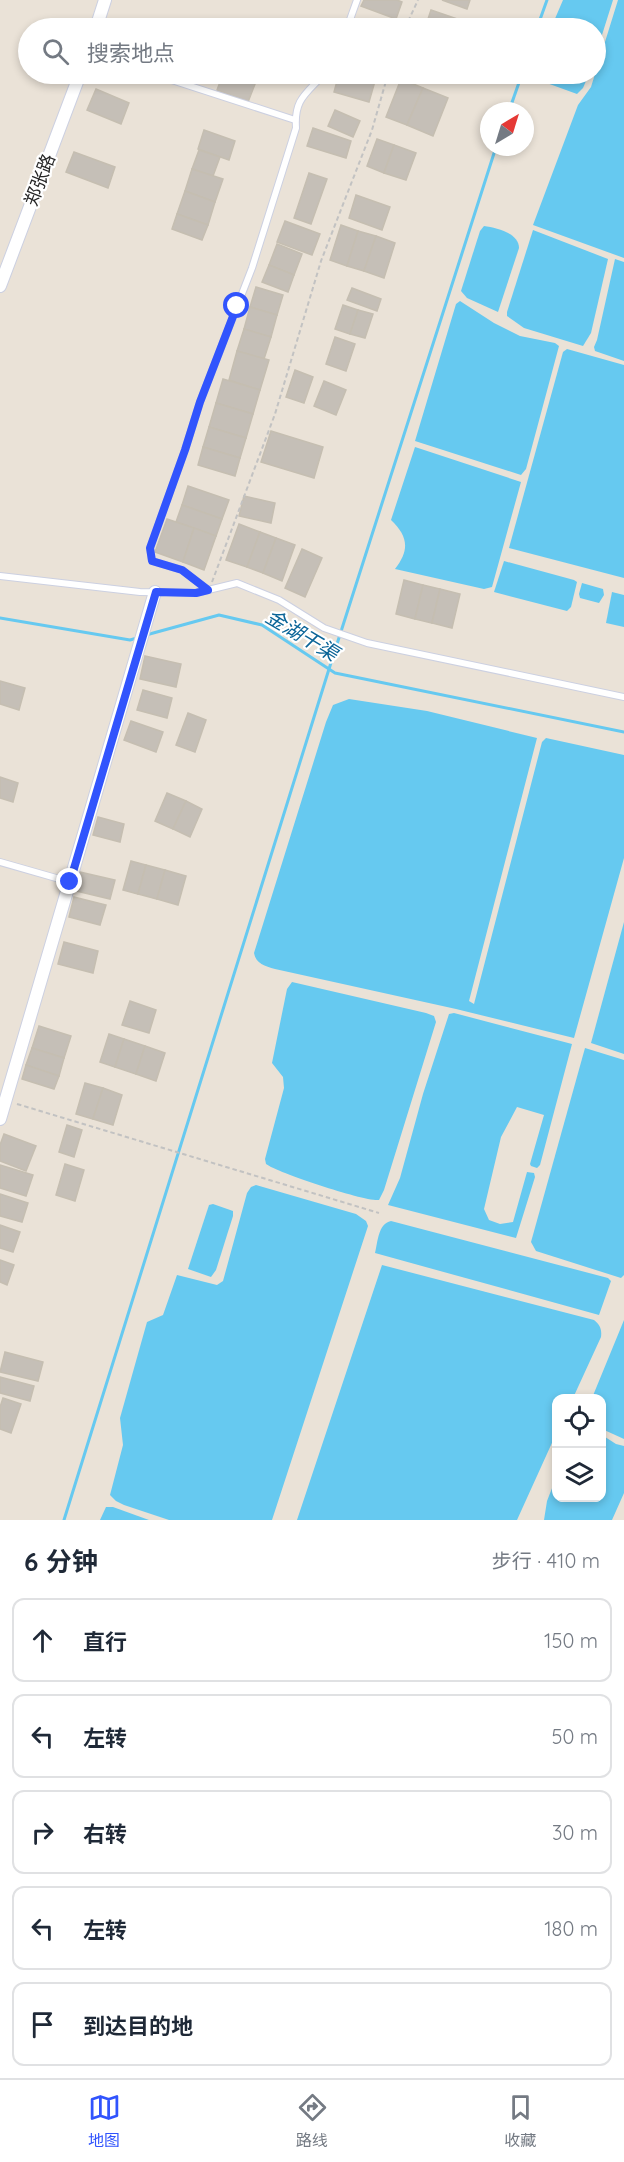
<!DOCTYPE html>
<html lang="zh">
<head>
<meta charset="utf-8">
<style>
	:root { --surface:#fff; --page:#f2f2f3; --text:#1f2937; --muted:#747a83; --line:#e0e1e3; --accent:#3154fd }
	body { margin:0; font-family:Quicksand,"Noto Sans SC",sans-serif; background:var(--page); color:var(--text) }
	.controls { position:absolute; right:18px; bottom:18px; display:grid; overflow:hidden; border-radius:12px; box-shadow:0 3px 9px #0003 }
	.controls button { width:54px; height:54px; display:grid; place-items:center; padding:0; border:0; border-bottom:2px solid var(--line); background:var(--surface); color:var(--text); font:30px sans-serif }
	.compass { position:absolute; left:480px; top:102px; width:54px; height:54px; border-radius:50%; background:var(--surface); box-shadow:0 3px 9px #0003; rotate:38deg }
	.stop { position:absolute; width:18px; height:18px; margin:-14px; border:4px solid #3154fd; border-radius:50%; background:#fff }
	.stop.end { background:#3154fd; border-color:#fff; box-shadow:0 2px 6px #0008 }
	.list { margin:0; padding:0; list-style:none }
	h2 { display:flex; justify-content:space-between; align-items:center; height:78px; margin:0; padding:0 24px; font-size:26px }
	h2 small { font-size:20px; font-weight:400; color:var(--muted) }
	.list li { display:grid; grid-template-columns:39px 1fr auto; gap:18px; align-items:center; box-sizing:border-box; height:84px; margin:0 12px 12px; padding:0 12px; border:2px solid var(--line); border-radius:12px }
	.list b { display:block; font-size:22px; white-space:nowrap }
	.list em { font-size:20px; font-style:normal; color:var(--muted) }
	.icon { flex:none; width:33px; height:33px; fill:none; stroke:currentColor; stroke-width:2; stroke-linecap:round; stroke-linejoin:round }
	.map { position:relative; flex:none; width:624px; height:1520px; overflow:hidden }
	.search { position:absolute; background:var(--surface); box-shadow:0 3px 9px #0003; left:18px; right:18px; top:18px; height:66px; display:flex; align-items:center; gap:15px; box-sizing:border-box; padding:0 21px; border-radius:33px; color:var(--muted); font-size:22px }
	.sheet { height:558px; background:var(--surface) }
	nav { display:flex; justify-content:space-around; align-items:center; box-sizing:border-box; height:84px; border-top:2px solid var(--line); background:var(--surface); font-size:16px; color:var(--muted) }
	nav a { display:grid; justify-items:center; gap:3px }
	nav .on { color:var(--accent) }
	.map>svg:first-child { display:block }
</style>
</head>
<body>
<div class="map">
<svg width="624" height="1520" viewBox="0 0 624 1520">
	<rect width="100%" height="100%" fill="#eae2d7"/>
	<!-- water -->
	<g fill="#66c9f0">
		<path d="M563 0H613L596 54V28H551Z"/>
		<path d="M618 0H624V258L533 225 578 105 591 87Z"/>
		<path d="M533 74H589L583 88 577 94 533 78Z"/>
		<path d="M484 226C497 228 519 233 519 248L498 312 467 298 461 291 480 231Z"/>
		<path d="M533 230 608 259 591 333 583 346 524 328 507 316V312Z"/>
		<path d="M615 259 624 262V361L595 351 594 347 597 340Z"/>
		<path d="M460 301 494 323 520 336 555 343 559 346 526 469 521 475 415 441 456 304Z"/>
		<path d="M567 349 624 365V578L509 548 563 352Z"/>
		<path d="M415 447 521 482 492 587 484 589 395 569C410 550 408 536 391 520Z"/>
		<path d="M504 561 574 580 577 582 571 607 567 611 494 592Z"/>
		<path d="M582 583 603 589 604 595 599 603 580 598 579 594Z"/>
		<path d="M612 592 624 595V627L606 623Z"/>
		<path d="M349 699 427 711 537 738 469 1001 474 1004 542 742 546 738 624 755V858L574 1038 456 1009 275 969C265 966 256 964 254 953L326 722 333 705Z"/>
		<path d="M624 922V1054L591 1043Z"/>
		<path d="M292 982 426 1013 434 1016 436 1022 384 1190 379 1200C366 1202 278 1173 266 1164L265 1159 284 1088 283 1077 272 1063 287 989Z"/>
		<path d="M454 1013 572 1044 540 1165 537 1168 531 1166 530 1164 544 1115 517 1107 501 1137 484 1209 489 1220 500 1224 513 1222 527 1172 534 1173 535 1177 516 1238 388 1205 400 1178 423 1094 449 1014Z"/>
		<path d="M585 1048 624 1060V1275L621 1278 536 1251 531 1242Z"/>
		<path d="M256 1185 356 1214 366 1221 368 1226 272 1520H169L124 1505 116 1501 110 1495 123 1445 120 1418 147 1322 163 1315 177 1275 217 1285 223 1281 247 1193 251 1187Z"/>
		<path d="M213 1204 233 1211V1216L216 1270 211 1277 188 1269 209 1205Z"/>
		<path d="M391 1221 608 1278 611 1281 599 1315 375 1253C378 1241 378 1224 391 1221Z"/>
		<path d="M382 1265 594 1320C600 1325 602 1329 601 1337L573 1398H556V1434L517 1520H297Z"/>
		<path d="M624 1320V1439L602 1429V1398H592Z"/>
		<path d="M602 1435 616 1444 624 1446V1493L612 1520H544L547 1501 556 1478V1498H602Z"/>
		<path d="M106 1507H113L149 1520H100Z"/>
	</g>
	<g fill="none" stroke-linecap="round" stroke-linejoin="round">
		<!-- stream -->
		<g stroke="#66c9f0" stroke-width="3">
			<path d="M537 28 547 0"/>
			<path d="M509 111 522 74"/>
			<path d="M0 618 130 640 137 638"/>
			<path d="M146 635 219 615 262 625 335 673 624 732"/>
			<path d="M64 1520 329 669 496 147"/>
		</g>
	</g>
	<!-- building -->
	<g fill="#c5bfb7" stroke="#c5beb1" stroke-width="1.5">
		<path d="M364 0H397L402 2 396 19 361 6Z"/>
		<path d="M442 0H470L467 9Z"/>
		<path d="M431 10 466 22 464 28H425Z"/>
		<path d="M223 74H242L257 79 248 102 217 90Z"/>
		<path d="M242 74H258L257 79Z"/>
		<path d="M339 74 375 81 369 102 334 92Z"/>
		<path d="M401 79 423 88 407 125 386 117Z"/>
		<path d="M423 88 448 98 433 136 407 125Z"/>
		<path d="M96 89 129 103 121 124 87 110Z"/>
		<path d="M335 110 360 121 353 137 328 126Z"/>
		<path d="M313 128 351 141 346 158 307 146Z"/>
		<path d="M204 130 235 141 229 160 198 149Z"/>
		<path d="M377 139 394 145 384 173 367 166Z"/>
		<path d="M394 145 416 153 406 180 384 173Z"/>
		<path d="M199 150 220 157 213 176 192 169Z"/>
		<path d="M74 152 115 167 108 188 66 172Z"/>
		<path d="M192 169 223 179 215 202 185 191Z"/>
		<path d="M309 173 327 179 311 224 294 218Z"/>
		<path d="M185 191 215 202 208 225 177 214Z"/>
		<path d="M356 195 390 207 382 230 349 218Z"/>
		<path d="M177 214 208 225 202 240 172 229Z"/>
		<path d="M285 221 320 234 312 255 277 242Z"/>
		<path d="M341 225 358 231 347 266 330 260Z"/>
		<path d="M358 231 376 236 364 271 347 266Z"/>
		<path d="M376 236 395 243 384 278 364 271Z"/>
		<path d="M277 244 302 254 294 275 269 265Z"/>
		<path d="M269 265 294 275 288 292 262 282Z"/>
		<path d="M256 287 283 295 277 315 250 307Z"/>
		<path d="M352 288 381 299 377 311 347 300Z"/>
		<path d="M343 305 358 310 350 334 335 329Z"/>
		<path d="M250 307 277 315 271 337 244 329Z"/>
		<path d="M358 310 373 314 365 338 350 334Z"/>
		<path d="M244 329 271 337 264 359 237 351Z"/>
		<path d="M335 337 355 344 346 371 326 364Z"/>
		<path d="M237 351 269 360 260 390 229 380Z"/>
		<path d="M295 370 313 377 304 403 286 397Z"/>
		<path d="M223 379 260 390 253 414 216 403Z"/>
		<path d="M324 381 346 390 336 415 314 406Z"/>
		<path d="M216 403 253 414 246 438 209 427Z"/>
		<path d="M209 427 246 438 240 458 203 447Z"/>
		<path d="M271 431 323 447 314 478 261 462Z"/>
		<path d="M203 447 240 458 235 476 198 465Z"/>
		<path d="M188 486 229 500 222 519 182 505Z"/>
		<path d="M244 496 275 503 271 523 239 516Z"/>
		<path d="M182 505 222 519 216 536 176 522Z"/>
		<path d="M167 519 194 528 183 562 155 552Z"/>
		<path d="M239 524 260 532 247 567 226 560Z"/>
		<path d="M194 528 216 536 204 570 183 562Z"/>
		<path d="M260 532 276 538 263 573 247 567Z"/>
		<path d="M276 538 295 545 282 581 263 573Z"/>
		<path d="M302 549 322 558 305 597 285 588Z"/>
		<path d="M404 580 423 585 415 619 396 614Z"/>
		<path d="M423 585 440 589 432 623 415 619Z"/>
		<path d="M440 589 460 594 452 628 432 623Z"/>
		<path d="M145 656 181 664 176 687 140 679Z"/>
		<path d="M0 681 25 688 19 710 0 704Z"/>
		<path d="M143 690 172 698 167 718 137 710Z"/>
		<path d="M188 713 206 720 195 752 176 745Z"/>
		<path d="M131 721 163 732 156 752 124 740Z"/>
		<path d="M0 777 18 783 13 802 0 798Z"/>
		<path d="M167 793 186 801 173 829 155 821Z"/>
		<path d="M186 801 202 809 190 837 173 829Z"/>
		<path d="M98 817 124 824 120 842 93 835Z"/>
		<path d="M131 861 146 865 138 894 123 890Z"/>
		<path d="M146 865 165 870 157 899 138 894Z"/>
		<path d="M165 870 186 876 178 905 157 899Z"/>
		<path d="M80 872 115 880 110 899 76 891Z"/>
		<path d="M74 897 106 905 100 925 69 917Z"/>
		<path d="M64 942 98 951 93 973 58 964Z"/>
		<path d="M130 1001 156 1010 149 1033 122 1025Z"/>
		<path d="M39 1026 71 1036 64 1058 32 1048Z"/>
		<path d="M109 1034 124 1039 115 1067 100 1062Z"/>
		<path d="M124 1039 145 1046 136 1074 115 1067Z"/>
		<path d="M145 1046 165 1053 156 1081 136 1074Z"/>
		<path d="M32 1048 64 1058 59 1076 26 1065Z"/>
		<path d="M26 1065 59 1076 54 1089 22 1079Z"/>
		<path d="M85 1083 103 1088 93 1119 76 1114Z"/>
		<path d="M103 1088 122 1095 113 1125 93 1119Z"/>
		<path d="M67 1125 82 1130 74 1157 59 1152Z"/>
		<path d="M4 1134 36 1146 26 1171 0 1161V1145Z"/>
		<path d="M65 1164 84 1170 75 1201 56 1195Z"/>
		<path d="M0 1165 33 1175 26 1196 0 1188Z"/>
		<path d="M0 1194 28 1203 22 1222 0 1216Z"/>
		<path d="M0 1225 20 1232 13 1252 0 1248Z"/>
		<path d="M0 1260 14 1265 7 1285 0 1282Z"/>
		<path d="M5 1352 43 1362 38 1381 0 1372Z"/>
		<path d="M0 1377 34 1386 30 1401 0 1393Z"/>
		<path d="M3 1398 21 1404 11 1433 0 1429V1407Z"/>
	</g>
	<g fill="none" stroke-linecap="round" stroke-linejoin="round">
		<defs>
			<g id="lane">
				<path d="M347 28 357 0"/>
				<path d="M153 74 295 120"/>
				<path d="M0 576 140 592 196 593 237 583 279 600 324 628 367 643 624 697"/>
				<path d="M208 590 182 570 152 561 150 548 185 450 200 402 252 268 296 128C294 99 306 94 324 74"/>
				<path d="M0 862 70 882"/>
			</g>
			<g id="street">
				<path d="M96 28 105 0"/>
				<path d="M0 286 80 74"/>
				<path d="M0 1119 155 592"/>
			</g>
		</defs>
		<!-- lane casing -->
		<use href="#lane" stroke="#ccd0e1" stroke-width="8"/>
		<!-- street casing -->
		<use href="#street" stroke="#ccd0e1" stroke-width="14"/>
		<!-- path -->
		<g stroke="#c2c2c2" stroke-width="2" stroke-dasharray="4.5 3" stroke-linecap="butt">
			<path d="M405 28 418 0"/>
			<path d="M212 582 275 414 321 261 372 130 388 74"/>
			<path d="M17 1104 379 1213"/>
		</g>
		<!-- lane -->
		<use href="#lane" stroke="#fff" stroke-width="6"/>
		<!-- street -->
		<use href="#street" stroke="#fff" stroke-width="12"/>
	</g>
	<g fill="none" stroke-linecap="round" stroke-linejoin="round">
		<!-- route -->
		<path stroke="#3154fd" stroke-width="8" d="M70 882 156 592 196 593 208 590 182 570 152 561 150 548 185 450 200 402 237 306"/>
	</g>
	<g text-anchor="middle" stroke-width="4.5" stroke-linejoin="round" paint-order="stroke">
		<!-- street labels -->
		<g font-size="18" fill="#262626" stroke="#fff">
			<text transform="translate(40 180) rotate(-69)" y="6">郑张路</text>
		</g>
		<!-- water labels -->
		<g font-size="20" font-style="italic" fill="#0a6497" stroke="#fff">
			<text transform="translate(302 635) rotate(31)" y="7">金湖干渠</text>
		</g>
	</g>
</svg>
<div class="controls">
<button><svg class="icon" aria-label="locate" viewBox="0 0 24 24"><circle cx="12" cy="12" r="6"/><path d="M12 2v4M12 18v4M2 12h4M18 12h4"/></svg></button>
<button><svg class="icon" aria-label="layers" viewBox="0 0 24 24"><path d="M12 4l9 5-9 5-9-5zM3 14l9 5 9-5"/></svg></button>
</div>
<svg class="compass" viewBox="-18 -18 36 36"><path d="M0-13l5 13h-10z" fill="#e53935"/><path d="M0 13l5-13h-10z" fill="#747a83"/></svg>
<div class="stop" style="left:237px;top:306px"></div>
<div class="stop end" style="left:70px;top:882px"></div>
<div class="search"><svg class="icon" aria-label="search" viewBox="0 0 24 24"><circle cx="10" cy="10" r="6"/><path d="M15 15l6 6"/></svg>搜索地点</div>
</div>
<section class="sheet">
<h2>6 分钟<small>步行 · 410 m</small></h2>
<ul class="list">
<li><svg class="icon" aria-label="ahead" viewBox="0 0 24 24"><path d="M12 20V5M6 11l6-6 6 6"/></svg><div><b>直行</b></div><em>150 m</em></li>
<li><svg class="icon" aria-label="left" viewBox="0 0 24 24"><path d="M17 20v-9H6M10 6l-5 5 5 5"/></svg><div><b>左转</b></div><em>50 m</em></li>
<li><svg class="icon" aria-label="right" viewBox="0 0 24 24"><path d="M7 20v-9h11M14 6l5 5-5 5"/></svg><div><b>右转</b></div><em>30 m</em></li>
<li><svg class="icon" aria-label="left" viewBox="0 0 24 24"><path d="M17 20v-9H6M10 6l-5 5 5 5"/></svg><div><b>左转</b></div><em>180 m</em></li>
<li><svg class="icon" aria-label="arrive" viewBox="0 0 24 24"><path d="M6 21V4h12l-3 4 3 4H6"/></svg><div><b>到达目的地</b></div></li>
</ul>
</section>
<nav>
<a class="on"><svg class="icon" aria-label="map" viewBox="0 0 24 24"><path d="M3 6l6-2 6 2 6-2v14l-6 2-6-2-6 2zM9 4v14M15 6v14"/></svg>地图</a>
<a><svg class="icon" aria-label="directions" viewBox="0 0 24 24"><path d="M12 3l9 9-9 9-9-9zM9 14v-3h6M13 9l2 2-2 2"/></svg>路线</a>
<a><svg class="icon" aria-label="saved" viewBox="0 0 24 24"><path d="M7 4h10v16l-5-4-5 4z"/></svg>收藏</a>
</nav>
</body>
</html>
